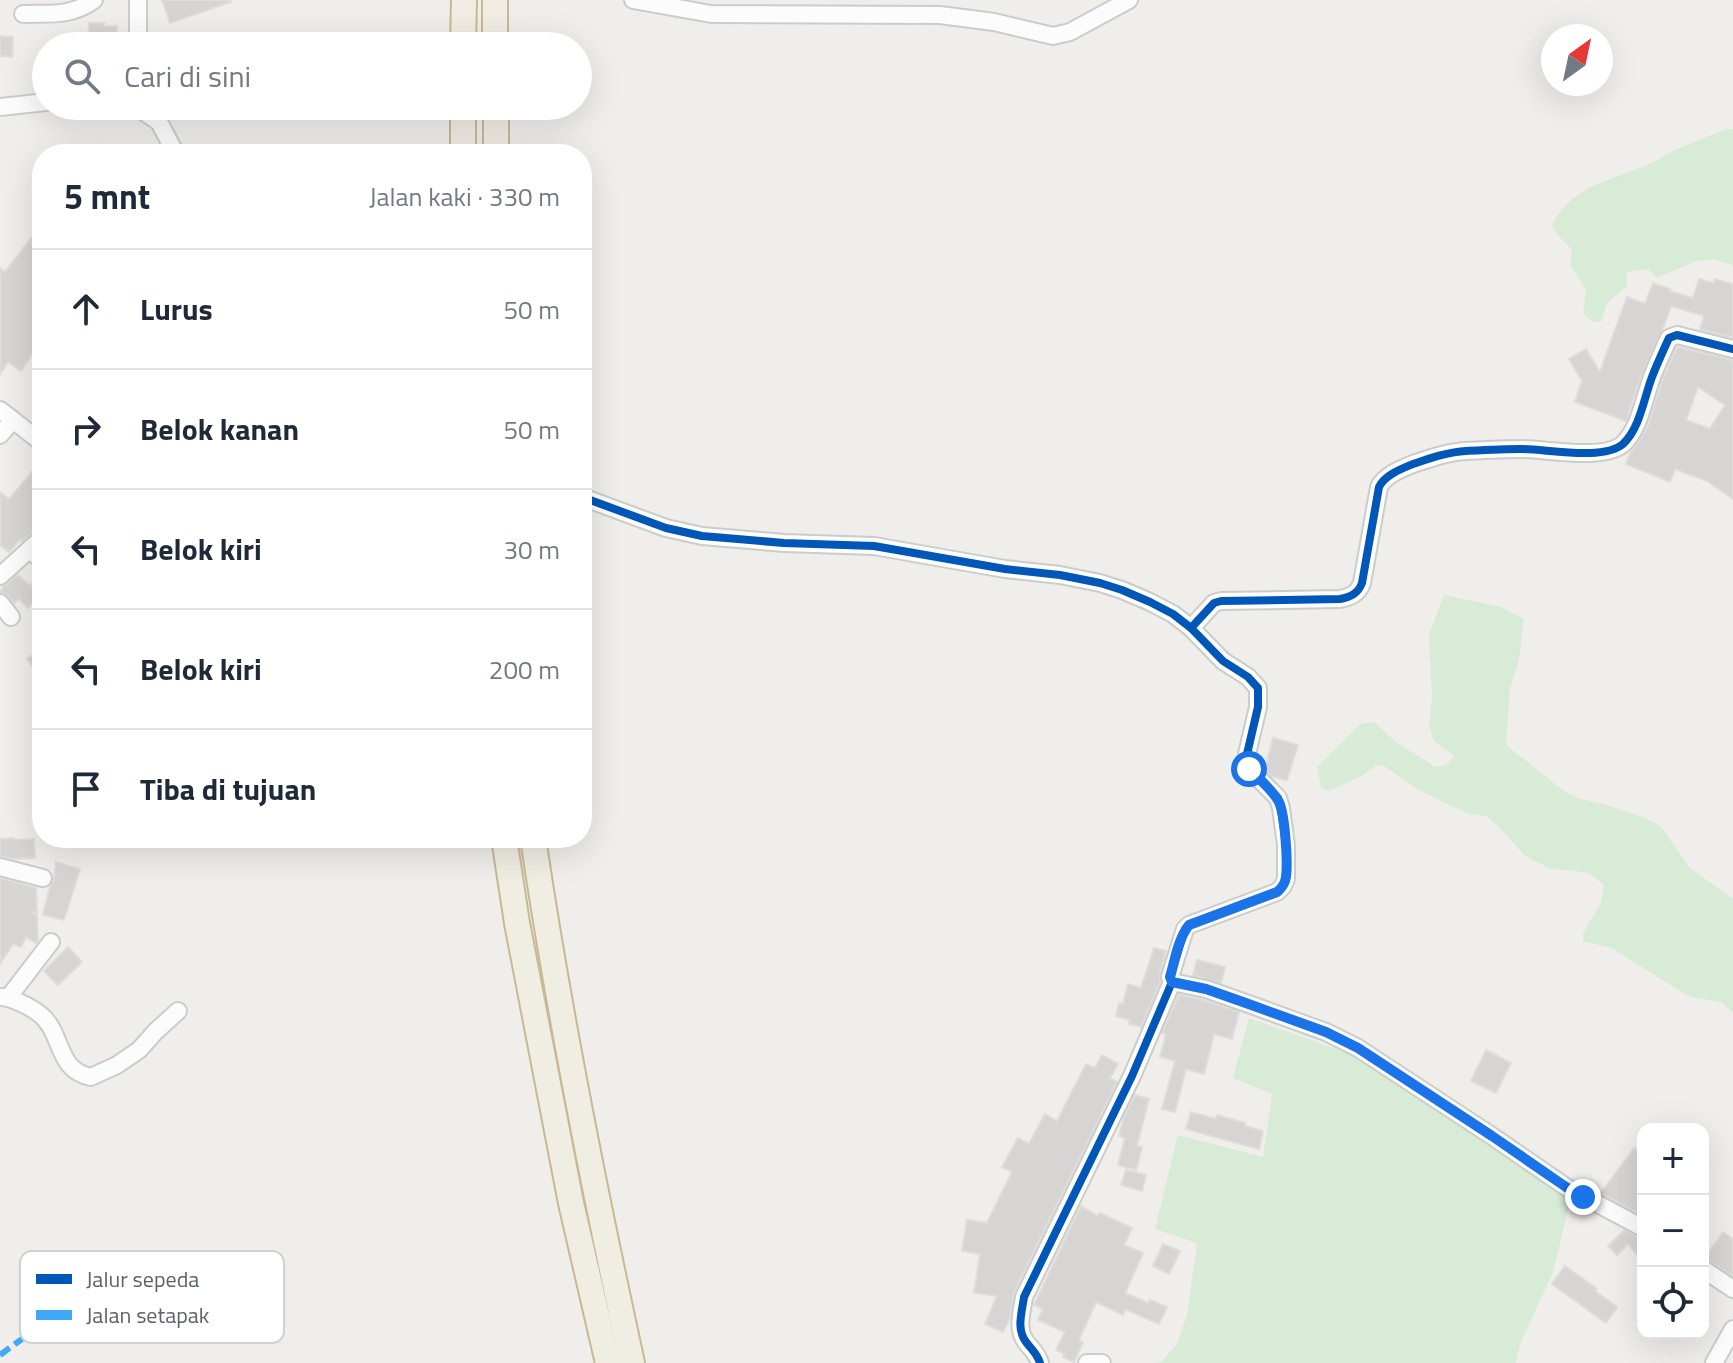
<!DOCTYPE html>
<html lang="id">
<head>
<meta charset="utf-8">
<style>
	:root { --surface:#fff; --page:#f2f2f3; --text:#1f2937; --muted:#747a83; --line:#e0e1e3 }
	body { margin:0; font-family:"Titillium Web",sans-serif; background:var(--page); color:var(--text) }
	.controls { position:absolute; right:24px; bottom:24px; display:grid; overflow:hidden; border-radius:16px; box-shadow:0 8px 32px #0002 }
	.controls button { width:72px; height:72px; display:grid; place-items:center; padding:0; border:0; border-bottom:2px solid var(--line); background:var(--surface); color:var(--text); font:40px sans-serif }
	.compass { position:absolute; left:1541px; top:24px; width:72px; height:72px; border-radius:50%; background:var(--surface); box-shadow:0 8px 32px #0002; rotate:33deg }
	.stop { position:absolute; width:24px; height:24px; margin:-18px; border:6px solid #1a73e8; border-radius:50%; background:#fff }
	.stop.end { background:#1a73e8; border-color:#fff; box-shadow:0 2px 8px #0008 }
	.list { margin:0; padding:0; list-style:none }
	h2 { display:flex; justify-content:space-between; align-items:center; height:104px; margin:0; padding:0 32px; font-size:34px }
	h2 small { font-size:26px; font-weight:400; color:var(--muted) }
	.list li { display:grid; grid-template-columns:52px 1fr auto; gap:24px; align-items:center; box-sizing:border-box; height:120px; padding:0 32px; border-top:2px solid var(--line) }
	.list b { display:block; font-size:30px; white-space:nowrap }
	.list em { font-size:26px; font-style:normal; color:var(--muted) }
	.icon { flex:none; width:44px; height:44px; fill:none; stroke:currentColor; stroke-width:2; stroke-linecap:round; stroke-linejoin:round }
	.map { position:relative; flex:none; width:1733px; height:1363px; overflow:hidden }
	.search { position:absolute; background:var(--surface); box-shadow:0 8px 32px #0002; left:32px; top:32px; width:560px; height:88px; display:flex; align-items:center; gap:20px; box-sizing:border-box; padding:0 28px; border-radius:44px; color:var(--muted); font-size:30px }
	.panel { position:absolute; background:var(--surface); box-shadow:0 8px 32px #0002; left:32px; top:144px; width:560px; height:704px; border-radius:32px }
	.map>svg:first-child { display:block }
</style>
</head>
<body>
<div class="map">
<svg width="1733" height="1363" viewBox="0 0 1733 1363">
	<rect width="100%" height="100%" fill="#efeeea"/>
	<!-- green -->
	<g fill="#d8ebd6">
		<path d="M1726 129H1733V265L1713 259 1696 261 1657 278 1649 269 1627 272 1626 287 1607 303 1601 322H1594L1583 314 1586 290 1570 264 1572 250 1555 232 1552 225C1572 184 1615 180 1651 163 1659 160 1666 154 1673 151 1691 143 1709 136 1726 129Z"/>
		<path d="M1444 595 1501 607 1524 619 1519 660 1510 688 1506 745 1564 791 1578 798 1610 806 1650 820 1661 827 1690 868 1733 899V1013L1721 1002 1690 997 1611 948 1583 941V934L1601 902 1604 885 1588 873 1549 868 1524 855 1501 829 1486 816 1468 814 1417 789 1383 765 1375 766 1363 775 1329 791 1321 788 1317 767 1360 724 1374 722 1396 742 1434 766C1445 768 1448 765 1454 756L1434 741 1429 726 1432 696 1429 634Z"/>
		<path d="M1249 1018 1345 1052 1452 1117 1571 1198 1553 1272 1520 1344 1516 1363H1153L1161 1362 1177 1344 1187 1315 1197 1243 1155 1229 1178 1135 1263 1157 1272 1094 1233 1078Z"/>
	</g>
	<!-- building -->
	<g fill="#d6d5d3" stroke="#deddd9" stroke-width="2" fill-rule="evenodd">
		<path d="M162 0H230L231 2 170 23Z"/>
		<path d="M89 23H104V26H117V42L88 43Z"/>
		<path d="M0 36 13 37 12 57 0 56Z"/>
		<path d="M35 233 42 238V339L21 371 8 362 0 374V268L5 272Z"/>
		<path d="M1699 279 1714 283 1715 279 1733 284V338L1700 329 1704 316 1671 306 1662 331 1642 373 1626 421 1575 402 1582 381 1569 359 1586 349 1600 372 1627 297 1645 304 1653 283 1670 289 1669 291 1693 298Z"/>
		<path d="M1677 347 1733 360V499L1707 481 1675 469 1670 482 1626 464 1631 452 1638 443 1648 426 1662 381ZM1698 387 1725 405 1710 429 1686 420Z"/>
		<path d="M42 460V527L35 530 22 541 20 539 9 552 0 545V492L9 499Z"/>
		<path d="M42 573V615L32 604 28 608 19 599 14 603 8 596 0 592 4 586 18 575 30 586Z"/>
		<path d="M42 648V679L27 659Z"/>
		<path d="M1273 738 1298 745 1287 780 1271 776 1265 770Z"/>
		<path d="M14 838V840L34 839 35 858 13 859 0 856V839Z"/>
		<path d="M56 862 80 869 64 920 43 915 50 886 54 880Z"/>
		<path d="M0 878 36 888 37 913 33 912 37 916 38 941 36 943 26 937 21 947 13 944 0 964Z"/>
		<path d="M68 947 82 962 58 985 44 971Z"/>
		<path d="M1154 948 1166 951 1160 974V982L1141 1027 1129 1024 1130 1020 1116 1016 1119 1003 1123 1004 1128 984 1141 988Z"/>
		<path d="M1197 960 1225 967 1221 983 1193 975Z"/>
		<path d="M1179 995 1203 1000 1239 1012 1232 1039 1214 1034 1204 1074 1186 1069 1175 1112 1162 1109 1175 1061 1160 1057 1166 1034 1162 1033Z"/>
		<path d="M1486 1050 1511 1063 1496 1093 1471 1081Z"/>
		<path d="M1102 1055 1118 1064 1110 1078 1117 1082 1014 1292 1010 1318 1003 1332 985 1324 997 1296 974 1293 980 1254 962 1251 967 1220 987 1223 1012 1172 1002 1167 1018 1138 1029 1144 1045 1114 1057 1121 1086 1064 1095 1068Z"/>
		<path d="M1135 1095 1149 1099 1137 1146 1142 1147 1136 1170 1118 1165 1125 1138 1119 1136 1124 1117Z"/>
		<path d="M1191 1112 1216 1119 1217 1115 1245 1123V1126L1263 1131 1259 1149 1186 1129Z"/>
		<path d="M1634 1148 1643 1154V1216L1601 1193Z"/>
		<path d="M1126 1170 1146 1175 1142 1191 1121 1185Z"/>
		<path d="M1081 1206 1098 1216 1100 1213 1132 1228 1124 1245 1143 1253 1125 1293 1148 1303 1150 1300 1167 1307 1159 1324 1125 1309 1123 1315 1096 1302 1079 1340 1083 1343 1074 1362 1063 1357 1065 1354 1056 1350 1065 1332 1038 1320 1043 1309 1034 1305Z"/>
		<path d="M1624 1231 1643 1239V1262L1628 1244 1617 1255 1608 1246Z"/>
		<path d="M1723 1232 1733 1239V1276L1705 1258Z"/>
		<path d="M1163 1244 1180 1251 1169 1274 1153 1266Z"/>
		<path d="M1565 1266 1597 1289 1595 1291 1617 1307 1606 1323 1552 1284Z"/>
	</g>
	<g fill="none" stroke-linecap="round" stroke-linejoin="round">
		<defs>
			<g id="minor">
				<path d="M633 0 711 14 940 15 994 22 1053 36 1070 32 1129 0"/>
				<path d="M23 14C51 13 70 17 94 0"/>
				<path d="M136 46 138 31V0"/>
				<path d="M135 106 159 122 176 154"/>
				<path d="M0 107 46 102"/>
				<path d="M0 410 13 420"/>
				<path d="M0 435 13 420 42 443"/>
				<path d="M582 497 666 528 702 536 784 543 874 546 1005 569 1060 575 1100 583 1122 590 1150 602 1173 614 1191 628 1223 661 1248 677 1258 688V707L1247 754V763L1249 769 1278 798 1281 808 1286 845V879L1283 886 1277 892 1189 925 1185 929 1170 977 1172 982 1132 1076 1024 1297C1022 1312 1016 1329 1026 1342 1032 1350 1037 1353 1040 1363"/>
				<path d="M30 549 42 561"/>
				<path d="M0 576 42 538"/>
				<path d="M0 603 11 617"/>
				<path d="M1191 628 1214 603 1221 601 1340 599C1350 597 1358 594 1362 583L1379 487C1385 475 1401 469 1413 464 1431 458 1448 452 1466 451 1485 450 1503 449 1521 449 1547 449 1603 461 1623 444 1640 428 1644 398 1652 377 1657 364 1663 351 1669 338L1677 335 1733 349"/>
				<path d="M0 867 43 878"/>
				<path d="M1172 982 1206 989 1243 1002 1326 1032 1358 1048 1492 1136 1566 1187 1643 1228"/>
				<path d="M2 997 8 998 51 942"/>
				<path d="M8 998C20 1002 33 1008 42 1016 63 1035 57 1071 91 1077L117 1065 139 1050 156 1031 178 1011"/>
				<path d="M1703 1269 1733 1289"/>
				<path d="M1087 1363H1102"/>
				<path d="M1714 1363 1733 1329"/>
			</g>
			<g id="highway">
				<path d="M495 0V46"/>
				<path d="M463 46 464 0"/>
				<path d="M463 106V154"/>
				<path d="M496 154V106"/>
				<path d="M504 838 517 923 571 1203 608 1363"/>
				<path d="M533 838C559 1014 594 1189 632 1363"/>
			</g>
		</defs>
		<!-- minor casing -->
		<use href="#minor" stroke="#cbcccc" stroke-width="20"/>
		<!-- highway casing -->
		<use href="#highway" stroke="#c8b996" stroke-width="28"/>
		<!-- minor -->
		<use href="#minor" stroke="#fdfcfc" stroke-width="16"/>
		<!-- highway -->
		<use href="#highway" stroke="#f0ede3" stroke-width="24"/>
		<!-- quiet -->
		<path stroke="#3fa9f5" stroke-width="6" stroke-dasharray="12 6" stroke-linecap="butt" d="M0 1355 22 1339"/>
		<defs>
			<g id="cycleway">
				<path d="M582 497 666 528 702 536 784 543 874 546 1005 569 1060 575 1100 583 1122 590 1150 602 1173 614 1191 628 1223 661 1248 677 1258 688V707L1247 754V763L1249 769 1278 798 1281 808 1286 845V879L1283 886 1277 892 1189 925 1185 929 1170 977 1172 982 1132 1076 1024 1297C1022 1312 1016 1329 1026 1342 1032 1350 1037 1353 1040 1363"/>
				<path d="M1191 628 1214 603 1221 601 1340 599C1350 597 1358 594 1362 583L1379 487C1385 475 1401 469 1413 464 1431 458 1448 452 1466 451 1485 450 1503 449 1521 449 1547 449 1603 461 1623 444 1640 428 1644 398 1652 377 1657 364 1663 351 1669 338L1677 335 1733 349"/>
			</g>
		</defs>
		<!-- cycleway casing -->
		<use href="#cycleway" stroke="#fff" stroke-width="13"/>
		<!-- cycleway -->
		<use href="#cycleway" stroke="#0057b8" stroke-width="8"/>
	</g>
	<g fill="none" stroke-linecap="round" stroke-linejoin="round">
		<!-- route -->
		<path stroke="#1a73e8" stroke-width="10" d="M1249 769C1259 779 1273 790 1279 802 1285 816 1288 861 1286 877 1285 884 1282 888 1277 892L1189 925C1178 939 1175 960 1170 977L1172 982 1206 989 1243 1002 1326 1032 1358 1048 1492 1136 1566 1187 1583 1197"/>
	</g>
	<!-- legend -->
	<rect x="20" y="1251" width="264" height="92" rx="12" fill="#fff" stroke="#cfd0d2" stroke-width="2"/>
	<rect x="36" y="1274" width="36" height="10" fill="#0057b8"/>
	<rect x="36" y="1310" width="36" height="10" fill="#3fa9f5"/>
	<g font-size="22" fill="#5f6368">
		<text x="86" y="1287">Jalur sepeda</text>
		<text x="86" y="1323">Jalan setapak</text>
	</g>
</svg>
<div class="controls">
<button>+</button>
<button>−</button>
<button><svg class="icon" aria-label="locate" viewBox="0 0 24 24"><circle cx="12" cy="12" r="6"/><path d="M12 2v4M12 18v4M2 12h4M18 12h4"/></svg></button>
</div>
<svg class="compass" viewBox="-18 -18 36 36"><path d="M0-13l5 13h-10z" fill="#e53935"/><path d="M0 13l5-13h-10z" fill="#747a83"/></svg>
<div class="stop" style="left:1249px;top:769px"></div>
<div class="stop end" style="left:1583px;top:1197px"></div>
<div class="search"><svg class="icon" aria-label="search" viewBox="0 0 24 24"><circle cx="10" cy="10" r="6"/><path d="M15 15l6 6"/></svg>Cari di sini</div>
<section class="panel">
<h2>5 mnt<small>Jalan kaki · 330 m</small></h2>
<ul class="list">
<li><svg class="icon" aria-label="ahead" viewBox="0 0 24 24"><path d="M12 20V5M6 11l6-6 6 6"/></svg><div><b>Lurus</b></div><em>50 m</em></li>
<li><svg class="icon" aria-label="right" viewBox="0 0 24 24"><path d="M7 20v-9h11M14 6l5 5-5 5"/></svg><div><b>Belok kanan</b></div><em>50 m</em></li>
<li><svg class="icon" aria-label="left" viewBox="0 0 24 24"><path d="M17 20v-9H6M10 6l-5 5 5 5"/></svg><div><b>Belok kiri</b></div><em>30 m</em></li>
<li><svg class="icon" aria-label="left" viewBox="0 0 24 24"><path d="M17 20v-9H6M10 6l-5 5 5 5"/></svg><div><b>Belok kiri</b></div><em>200 m</em></li>
<li><svg class="icon" aria-label="arrive" viewBox="0 0 24 24"><path d="M6 21V4h12l-3 4 3 4H6"/></svg><div><b>Tiba di tujuan</b></div></li>
</ul>
</section>
</div>
</body>
</html>
